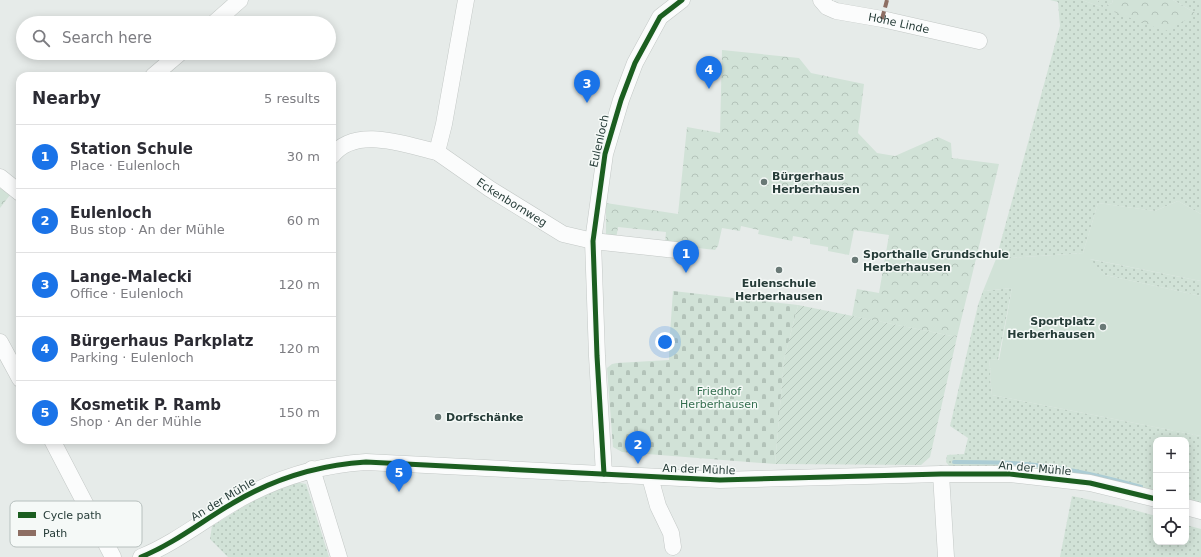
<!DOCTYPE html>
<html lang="en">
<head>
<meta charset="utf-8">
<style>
	:root { --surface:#fff; --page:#f7f7f7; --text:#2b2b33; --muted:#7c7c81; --line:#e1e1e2; --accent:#1a73e8 }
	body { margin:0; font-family:"DejaVu Sans",sans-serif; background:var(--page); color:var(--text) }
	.controls { position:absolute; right:12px; bottom:12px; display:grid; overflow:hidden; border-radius:8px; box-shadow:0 2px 10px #0003 }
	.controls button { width:36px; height:36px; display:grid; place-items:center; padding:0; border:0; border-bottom:1px solid var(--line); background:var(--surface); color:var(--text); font:20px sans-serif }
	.you { position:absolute; left:665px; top:342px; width:14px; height:14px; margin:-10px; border:3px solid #fff; border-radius:50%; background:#1a73e8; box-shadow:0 0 0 6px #1a73e833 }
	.badge { display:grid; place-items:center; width:26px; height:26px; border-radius:50%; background:var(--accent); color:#fff; font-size:13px; font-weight:700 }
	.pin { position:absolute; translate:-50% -33px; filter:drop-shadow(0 1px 2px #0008) }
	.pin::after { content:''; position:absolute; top:21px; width:14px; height:12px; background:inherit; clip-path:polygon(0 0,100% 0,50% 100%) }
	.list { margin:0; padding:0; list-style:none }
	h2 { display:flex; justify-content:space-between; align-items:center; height:52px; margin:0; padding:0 16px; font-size:17px }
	h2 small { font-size:13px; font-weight:400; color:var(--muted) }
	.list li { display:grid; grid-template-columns:26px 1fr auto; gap:12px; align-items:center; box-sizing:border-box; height:64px; padding:0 16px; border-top:1px solid var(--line) }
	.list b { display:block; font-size:15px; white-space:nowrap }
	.list p { margin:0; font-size:13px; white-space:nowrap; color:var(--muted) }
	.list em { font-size:13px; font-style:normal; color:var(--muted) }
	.icon { flex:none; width:22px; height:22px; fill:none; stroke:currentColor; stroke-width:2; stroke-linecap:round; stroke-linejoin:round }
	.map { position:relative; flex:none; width:1201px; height:557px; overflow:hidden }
	.search { position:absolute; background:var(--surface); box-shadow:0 2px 10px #0003; left:16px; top:16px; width:320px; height:44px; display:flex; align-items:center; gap:10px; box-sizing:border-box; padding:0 14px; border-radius:22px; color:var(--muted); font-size:15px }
	.panel { position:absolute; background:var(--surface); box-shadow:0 2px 10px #0003; left:16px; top:72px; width:320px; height:372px; border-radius:12px }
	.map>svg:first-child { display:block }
</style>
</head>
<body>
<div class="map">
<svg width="1201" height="557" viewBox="0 0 1201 557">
	<defs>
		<pattern id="grass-dots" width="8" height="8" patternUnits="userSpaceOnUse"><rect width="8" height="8" fill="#d1e2d7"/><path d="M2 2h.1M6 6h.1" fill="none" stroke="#b3c3b9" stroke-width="1.8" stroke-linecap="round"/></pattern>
		<pattern id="forest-crowns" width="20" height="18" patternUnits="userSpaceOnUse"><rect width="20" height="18" fill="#d1e2d7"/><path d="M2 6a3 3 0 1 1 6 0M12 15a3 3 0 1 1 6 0" fill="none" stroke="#b3c3b9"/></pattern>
		<pattern id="cemetery-stones" width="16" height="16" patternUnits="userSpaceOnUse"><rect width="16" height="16" fill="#d1e2d7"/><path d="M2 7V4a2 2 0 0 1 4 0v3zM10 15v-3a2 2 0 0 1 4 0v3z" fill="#b3c3b9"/></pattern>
		<pattern id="garden-furrows" width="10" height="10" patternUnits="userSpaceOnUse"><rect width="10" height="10" fill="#d1e2d7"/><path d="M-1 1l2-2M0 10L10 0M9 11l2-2" fill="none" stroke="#b3c3b9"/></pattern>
	</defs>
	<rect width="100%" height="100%" fill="#e6ebe9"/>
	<!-- grass -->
	<g fill="url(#grass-dots)">
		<path d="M1050 0H1082L1101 7 1097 0H1113L1112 3 1103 7 1197 14 1173 0H1201V214L1178 201 1155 211 1098 203 1083 253 996 259 1060 26 1058 2Z"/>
		<path d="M1089 259 1201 281V296L1105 275Z"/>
		<path d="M1012 288 998 360 990 359 989 368 991 369 990 377 992 395 1201 436V507L1186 503V440H1156V496L951 468 946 462 947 455 964 454 968 438 950 426 978 305 983 291Z"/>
		<path d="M294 482 306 484 329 557H228L210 539 212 526 256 499Z"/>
		<path d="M1072 496 1119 506 1156 516V542H1186V525L1201 529V557H1060Z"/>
	</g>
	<!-- forest -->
	<g fill="url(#forest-crowns)">
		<path d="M1082 0H1097L1102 7 1112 3 1113 0H1173L1197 14 1165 31Z"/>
		<path d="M722 50 799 58 811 73 864 84 858 133 877 153 895 156 938 137 951 143 952 158 999 164 957 337 852 316 857 289 879 293 889 235 854 230 849 255 828 251V247L810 244V239L793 236 792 241 758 234 759 230 741 226 740 231 722 228 718 246 715 250 665 244 666 232 618 227 616 239 610 238 606 234V203L678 214 687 127 720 133Z"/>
		<path d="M1 188 10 195 0 208V189Z"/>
	</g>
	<!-- cemetery -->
	<path fill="url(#cemetery-stones)" d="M673 291 798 305 784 360 775 464 622 452 613 447 607 368 612 364 617 363 669 360V348Z"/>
	<!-- garden -->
	<path fill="url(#garden-furrows)" d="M798 305 957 337 930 457 921 465 775 464 784 360Z"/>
	<!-- pitch -->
	<path fill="#d1e2d7" d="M1178 201 1201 214V281L1090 259 1105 275 1201 296V436L992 395 990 377 991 369 989 368 990 359 999 360 1012 288 983 291 996 259 1083 253 1098 203 1155 211Z"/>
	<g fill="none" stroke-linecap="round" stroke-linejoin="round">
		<!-- stream -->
		<path stroke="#acccd4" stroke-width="4" d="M954 462C973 462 992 462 1012 463 1055 465 1099 475 1141 487"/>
		<defs>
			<g id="minor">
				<path id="s1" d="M466 0 444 124 437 152 490 189 563 234 593 241 676 250"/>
				<path id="s2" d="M821 0 827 7 836 11 882 19 979 41"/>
				<path d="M214 23 240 0"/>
				<path d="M153 76 180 53"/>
				<path d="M332 156C355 125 406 145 437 152"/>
				<path d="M0 177 20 193"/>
				<path d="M0 342 20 379"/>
				<path d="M52 440 113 557"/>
				<path d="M312 469 339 557"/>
				<path d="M604 474 597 356 593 241 605 154 621 100 635 63 660 17 682 0"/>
				<path d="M941 474 946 557"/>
				<path d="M650 477 658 506 671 533 673 547"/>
				<path d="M1186 507 1201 511"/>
				<path d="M141 557C175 543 202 521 233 503 275 478 318 465 366 462L720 480 941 474H1010L1090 483 1156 499"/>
			</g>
		</defs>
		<!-- minor casing -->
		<use href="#minor" stroke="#c3c8c6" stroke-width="17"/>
		<!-- minor -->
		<use href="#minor" stroke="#fbfcfc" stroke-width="16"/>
		<!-- quiet -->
		<path stroke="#8d6e63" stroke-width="4" stroke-dasharray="8 4" stroke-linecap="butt" d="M882 19 887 0"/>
		<defs>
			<g id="cycleway">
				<path d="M604 474 597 356 593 241 605 154 621 100 635 63 660 17 682 0"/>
				<path d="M141 557C175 543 202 521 233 503 275 478 318 465 366 462L720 480 941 474H1010L1090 483 1156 499"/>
			</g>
		</defs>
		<!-- cycleway casing -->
		<use href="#cycleway" stroke="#f5f9f7" stroke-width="8"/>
		<!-- cycleway -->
		<use href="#cycleway" stroke="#1b5e20" stroke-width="5"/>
	</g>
	<!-- markers -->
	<g fill="#697976" stroke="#f5f9f7" stroke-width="1.5">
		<circle cx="764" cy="182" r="4"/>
		<circle cx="855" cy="260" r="4"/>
		<circle cx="779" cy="270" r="4"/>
		<circle cx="1103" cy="327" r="4"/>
		<circle cx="438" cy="417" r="4"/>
	</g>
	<g text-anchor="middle" stroke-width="3" stroke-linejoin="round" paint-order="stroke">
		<!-- street labels -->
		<g font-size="11" fill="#263c38" stroke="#f5f9f7">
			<text dy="4" stroke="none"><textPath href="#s2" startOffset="83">Hohe Linde</textPath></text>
			<text transform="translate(599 141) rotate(-77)" y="4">Eulenloch</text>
			<text dy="4" stroke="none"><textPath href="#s1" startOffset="245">Eckenbornweg</textPath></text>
			<text transform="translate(1035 468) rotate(5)" y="4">An der Mühle</text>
			<text transform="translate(699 469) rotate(2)" y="4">An der Mühle</text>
			<text transform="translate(223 499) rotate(-31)" y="4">An der Mühle</text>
		</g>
		<!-- poi labels -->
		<g font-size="11" font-weight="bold" fill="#263c38" stroke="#f5f9f7" text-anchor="start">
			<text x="772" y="180">Bürgerhaus<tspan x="772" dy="13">Herberhausen</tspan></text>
			<text x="863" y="258">Sporthalle Grundschule<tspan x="863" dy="13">Herberhausen</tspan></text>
			<text x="779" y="287" text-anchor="middle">Eulenschule<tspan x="779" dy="13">Herberhausen</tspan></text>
			<text x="1095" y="325" text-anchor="end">Sportplatz<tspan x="1095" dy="13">Herberhausen</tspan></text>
			<text x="446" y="421">Dorfschänke</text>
		</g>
		<!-- park labels -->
		<g font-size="11" fill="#346e4f" stroke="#f5f9f7">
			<text x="719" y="395">Friedhof<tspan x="719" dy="13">Herberhausen</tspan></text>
		</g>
	</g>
	<!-- legend -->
	<rect x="10" y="501" width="132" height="46" rx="6" fill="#f5f9f7" stroke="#b7c0be" stroke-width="1"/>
	<rect x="18" y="512" width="18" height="6" fill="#1b5e20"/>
	<rect x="18" y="530" width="18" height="6" fill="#8d6e63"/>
	<g font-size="11" fill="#263c38">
		<text x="43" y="519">Cycle path</text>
		<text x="43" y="537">Path</text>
	</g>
</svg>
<div class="controls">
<button>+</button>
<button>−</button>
<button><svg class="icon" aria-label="locate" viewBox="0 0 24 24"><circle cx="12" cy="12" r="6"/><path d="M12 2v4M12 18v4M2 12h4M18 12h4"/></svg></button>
</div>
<div class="you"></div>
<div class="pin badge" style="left:686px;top:273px">1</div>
<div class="pin badge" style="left:638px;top:464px">2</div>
<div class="pin badge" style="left:587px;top:103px">3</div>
<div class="pin badge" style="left:709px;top:89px">4</div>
<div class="pin badge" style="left:399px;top:492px">5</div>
<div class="search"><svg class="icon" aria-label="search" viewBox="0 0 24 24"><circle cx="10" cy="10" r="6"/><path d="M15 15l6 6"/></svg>Search here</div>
<section class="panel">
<h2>Nearby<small>5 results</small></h2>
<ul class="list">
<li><span class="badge">1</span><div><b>Station Schule</b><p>Place · Eulenloch</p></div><em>30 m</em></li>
<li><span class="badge">2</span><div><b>Eulenloch</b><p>Bus stop · An der Mühle</p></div><em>60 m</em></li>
<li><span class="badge">3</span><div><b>Lange-Malecki</b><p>Office · Eulenloch</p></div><em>120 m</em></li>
<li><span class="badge">4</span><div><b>Bürgerhaus Parkplatz</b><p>Parking · Eulenloch</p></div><em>120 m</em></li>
<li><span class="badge">5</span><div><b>Kosmetik P. Ramb</b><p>Shop · An der Mühle</p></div><em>150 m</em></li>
</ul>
</section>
</div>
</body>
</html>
